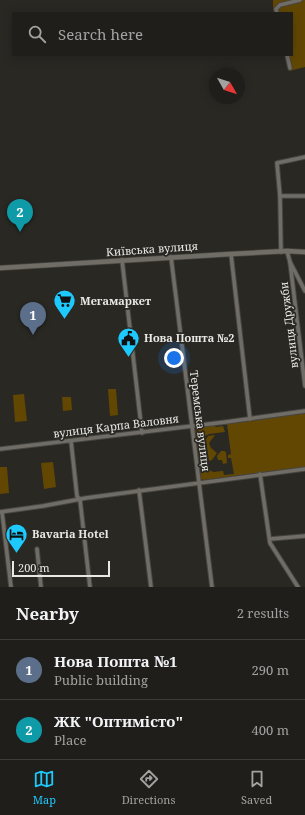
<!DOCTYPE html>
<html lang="en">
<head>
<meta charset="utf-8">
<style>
	:root { --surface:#201e1a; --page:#282723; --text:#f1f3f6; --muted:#a2a2a2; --line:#3d3c39; --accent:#1dc9fd }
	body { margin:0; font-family:"Noto Serif",serif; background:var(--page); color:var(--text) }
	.compass { position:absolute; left:209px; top:68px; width:36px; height:36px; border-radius:50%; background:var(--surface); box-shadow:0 2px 10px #0003; rotate:129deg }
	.scale { position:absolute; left:12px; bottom:10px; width:98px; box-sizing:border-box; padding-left:4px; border:2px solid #eae8e5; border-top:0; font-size:11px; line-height:14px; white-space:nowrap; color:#eae8e5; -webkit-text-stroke:3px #2a2823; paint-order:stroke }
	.you { position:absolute; left:174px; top:358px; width:14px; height:14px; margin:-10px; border:3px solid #fff; border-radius:50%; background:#1a73e8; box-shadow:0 0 0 6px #1a73e833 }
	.badge { display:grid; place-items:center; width:26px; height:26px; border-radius:50%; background:var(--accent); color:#fff; font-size:13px; font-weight:700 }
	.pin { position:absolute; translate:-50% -33px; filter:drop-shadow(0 1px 2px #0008) }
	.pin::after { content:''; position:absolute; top:21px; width:14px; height:12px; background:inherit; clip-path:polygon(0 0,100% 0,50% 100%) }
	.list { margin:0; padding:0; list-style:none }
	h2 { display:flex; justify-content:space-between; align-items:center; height:52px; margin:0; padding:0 16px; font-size:17px }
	h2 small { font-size:13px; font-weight:400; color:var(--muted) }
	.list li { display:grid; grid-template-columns:26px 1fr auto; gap:12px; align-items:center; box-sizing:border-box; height:60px; padding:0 16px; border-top:1px solid var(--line) }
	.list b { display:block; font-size:15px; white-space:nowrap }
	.list p { margin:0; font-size:13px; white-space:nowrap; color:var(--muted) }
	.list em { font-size:13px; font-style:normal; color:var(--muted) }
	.icon { flex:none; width:22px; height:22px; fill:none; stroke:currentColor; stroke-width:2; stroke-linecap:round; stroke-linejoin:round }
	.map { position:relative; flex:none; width:305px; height:587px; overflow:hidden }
	.search { position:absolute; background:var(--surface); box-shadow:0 2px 10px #0003; left:12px; right:12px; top:12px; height:44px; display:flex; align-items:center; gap:10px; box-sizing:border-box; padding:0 14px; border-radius:0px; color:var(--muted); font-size:15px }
	.sheet { height:172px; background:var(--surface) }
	nav { display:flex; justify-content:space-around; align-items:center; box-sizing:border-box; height:56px; border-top:1px solid var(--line); background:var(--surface); font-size:11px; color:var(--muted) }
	nav a { display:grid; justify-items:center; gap:2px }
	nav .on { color:var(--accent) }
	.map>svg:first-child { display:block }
</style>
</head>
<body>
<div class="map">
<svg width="305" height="587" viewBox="0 0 305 587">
	<rect width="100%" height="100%" fill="#2a2823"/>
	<!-- green -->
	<g fill="#624702">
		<path d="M273 0H305V67L289 71 285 55H292V13H274L273 6Z"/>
		<path d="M108 389H116L118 415 110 416Z"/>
		<path d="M24 394 27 421 15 422 13 395Z"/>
		<path d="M62 397H71L72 410 63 411Z"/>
		<path d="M305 413V467L203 480 201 479 199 467 205 464 207 465C211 474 213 472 222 471H223L224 475 234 474 231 458H228V455L231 454 227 424Z"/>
		<path d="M214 425 216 427 223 426 225 432 209 434 205 436 204 441 195 442 194 428Z"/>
		<path d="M215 435 209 443 211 448 217 453 212 460 209 461 206 439 208 436Z"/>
		<path d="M204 443 207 461H198L196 444Z"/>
		<path d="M221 451H224L226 452 227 463 223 464 222 460H218L217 456Z"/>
		<path d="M53 462 56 487 44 489 41 463Z"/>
		<path d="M0 467H7L9 493 0 494Z"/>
	</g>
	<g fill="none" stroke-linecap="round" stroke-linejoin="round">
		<defs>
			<g id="minor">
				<path d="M277 13 276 9 280 5 300 0"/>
				<path d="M287 55 290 68"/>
				<path d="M280 196H305"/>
				<path d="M287 251 290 262 305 291"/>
				<path d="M281 252 280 196 277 163 305 157"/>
				<path d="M231 254 250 419"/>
				<path d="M171 257 212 587"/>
				<path d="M122 260 142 433"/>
				<path d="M290 262 305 386"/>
				<path d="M71 441 77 496 80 500 90 587"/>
				<path d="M0 449 226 422 305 411"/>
				<path d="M260 474 270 543 298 587"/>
				<path d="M139 490 151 587"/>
				<path d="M0 512 43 506 86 498 305 469"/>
				<path d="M2 512 11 587"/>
				<path d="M270 539 305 536"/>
				<path d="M37 549 41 587"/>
			</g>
			<path id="tertiary" d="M0 268 231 254 287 251 305 252"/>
		</defs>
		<!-- minor casing -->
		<use href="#minor" stroke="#474540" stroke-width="5.5"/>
		<!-- tertiary casing -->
		<use href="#tertiary" stroke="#474540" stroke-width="6"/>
		<!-- minor -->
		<use href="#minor" stroke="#706d67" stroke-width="3.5"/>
		<!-- tertiary -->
		<use href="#tertiary" stroke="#706d67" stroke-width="4.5"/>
	</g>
	<!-- icons -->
	<defs>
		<symbol id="supermarket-pin" viewBox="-11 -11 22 30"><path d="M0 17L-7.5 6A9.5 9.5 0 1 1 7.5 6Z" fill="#1dc9fd" stroke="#2a2823"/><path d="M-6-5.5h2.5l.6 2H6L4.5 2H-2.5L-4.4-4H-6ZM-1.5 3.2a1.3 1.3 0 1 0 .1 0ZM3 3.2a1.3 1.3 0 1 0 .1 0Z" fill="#111"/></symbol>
		<symbol id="civic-pin" viewBox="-11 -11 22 30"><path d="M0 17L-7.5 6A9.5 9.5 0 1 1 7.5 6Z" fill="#1dc9fd" stroke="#2a2823"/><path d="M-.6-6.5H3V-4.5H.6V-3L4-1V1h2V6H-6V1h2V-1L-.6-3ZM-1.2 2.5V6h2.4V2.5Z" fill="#111"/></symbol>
		<symbol id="hotel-pin" viewBox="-11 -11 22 30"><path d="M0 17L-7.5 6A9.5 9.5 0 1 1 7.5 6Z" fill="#1dc9fd" stroke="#2a2823"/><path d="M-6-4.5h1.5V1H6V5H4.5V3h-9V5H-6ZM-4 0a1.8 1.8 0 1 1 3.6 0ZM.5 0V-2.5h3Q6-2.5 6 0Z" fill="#111"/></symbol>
	</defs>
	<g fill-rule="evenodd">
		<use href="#supermarket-pin" x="52" y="288" width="25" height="34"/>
		<use href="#civic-pin" x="116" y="326" width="25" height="34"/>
		<use href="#hotel-pin" x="4" y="522" width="25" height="34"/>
	</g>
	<g text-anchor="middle" stroke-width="3.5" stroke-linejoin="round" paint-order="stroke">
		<!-- street labels -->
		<g font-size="11" fill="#eae8e5" stroke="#2a2823">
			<text transform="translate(152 249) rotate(-4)" y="4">Київська вулиця</text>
			<text transform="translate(289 325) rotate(-97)" y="4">вулиця Дружби</text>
			<text transform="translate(200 421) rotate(83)" y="4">Теремська вулиця</text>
			<text transform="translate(116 426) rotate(-7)" y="4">вулиця Карпа Валовня</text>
		</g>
		<!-- poi labels -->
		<g font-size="11" font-weight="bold" fill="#eae8e5" stroke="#2a2823" text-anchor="start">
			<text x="80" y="305">Мегамаркет</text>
			<text x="144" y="342">Нова Пошта №2</text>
			<text x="32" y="538">Bavaria Hotel</text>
		</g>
	</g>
</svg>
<svg class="compass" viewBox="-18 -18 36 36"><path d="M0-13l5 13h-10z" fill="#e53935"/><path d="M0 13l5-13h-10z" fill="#a2a2a2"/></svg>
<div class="scale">200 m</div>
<div class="you"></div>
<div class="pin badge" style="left:33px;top:335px;background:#5c6f8a">1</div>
<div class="pin badge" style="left:20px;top:232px;background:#0f9aa8">2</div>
<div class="search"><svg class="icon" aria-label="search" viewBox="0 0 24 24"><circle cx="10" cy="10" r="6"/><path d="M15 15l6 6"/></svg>Search here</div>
</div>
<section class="sheet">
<h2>Nearby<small>2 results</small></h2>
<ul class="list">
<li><span class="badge" style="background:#5c6f8a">1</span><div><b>Нова Пошта №1</b><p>Public building</p></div><em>290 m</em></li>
<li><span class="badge" style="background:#0f9aa8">2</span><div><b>ЖК &quot;Оптимісто&quot;</b><p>Place</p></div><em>400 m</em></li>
</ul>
</section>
<nav>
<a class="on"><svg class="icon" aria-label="map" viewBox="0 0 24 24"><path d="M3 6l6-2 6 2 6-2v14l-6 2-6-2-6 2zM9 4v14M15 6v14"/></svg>Map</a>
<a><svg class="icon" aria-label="directions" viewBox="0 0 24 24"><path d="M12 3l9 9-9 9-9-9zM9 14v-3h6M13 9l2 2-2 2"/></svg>Directions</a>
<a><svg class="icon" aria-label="saved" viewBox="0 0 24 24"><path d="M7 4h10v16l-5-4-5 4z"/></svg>Saved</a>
</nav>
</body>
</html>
